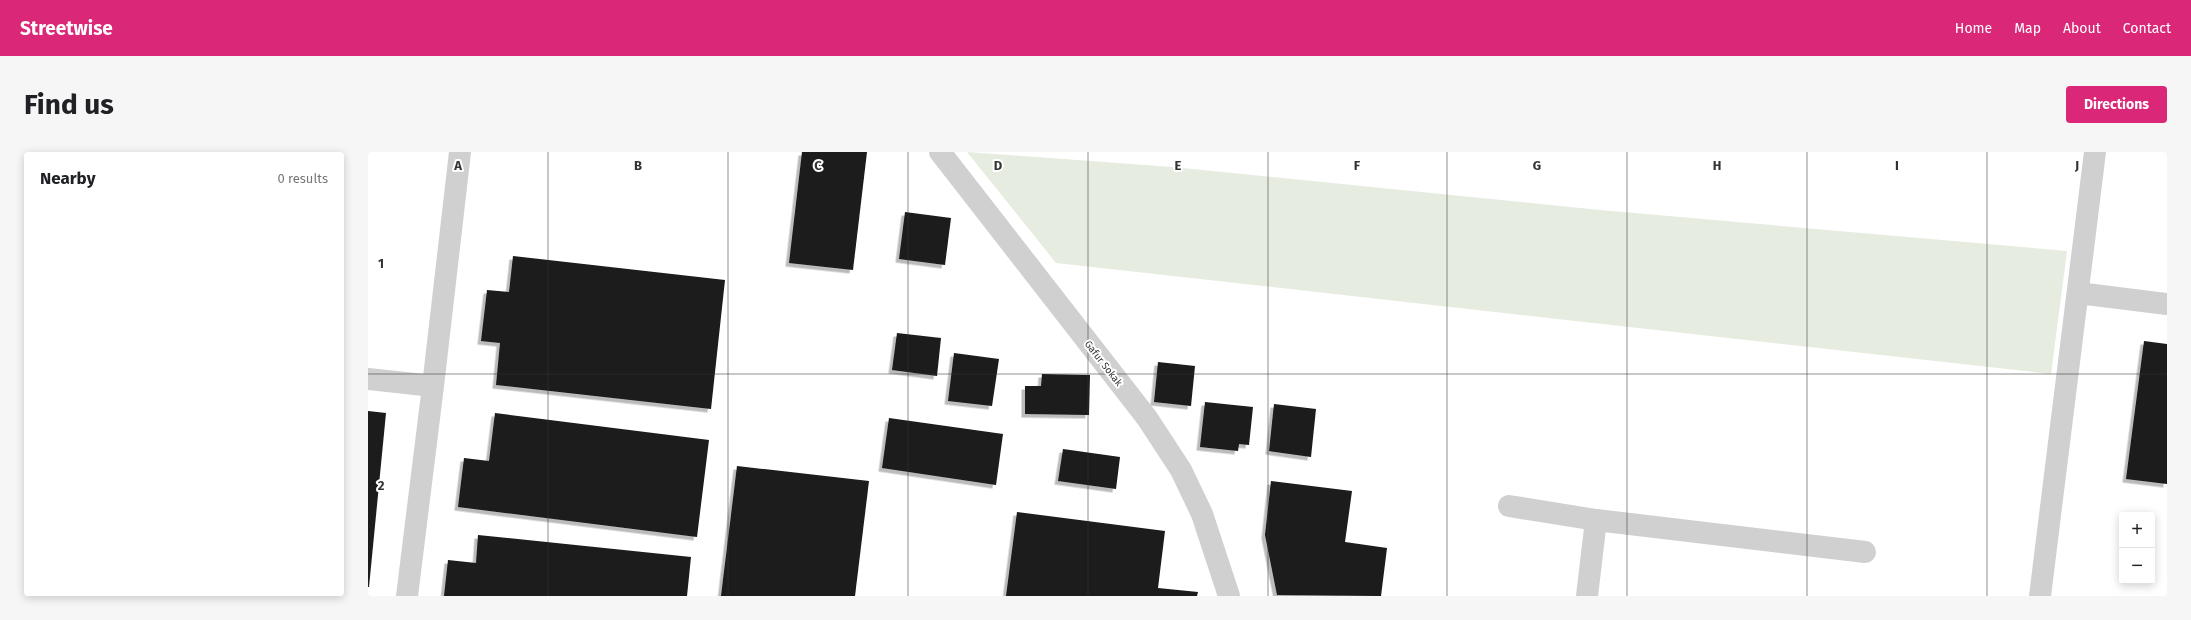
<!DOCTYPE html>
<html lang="en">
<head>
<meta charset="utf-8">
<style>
	:root { --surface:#fff; --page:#f6f6f6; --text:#202124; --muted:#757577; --line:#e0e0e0; --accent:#db2777 }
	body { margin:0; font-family:"Fira Sans",sans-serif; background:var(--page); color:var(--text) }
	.controls { position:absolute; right:12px; bottom:12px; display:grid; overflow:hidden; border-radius:4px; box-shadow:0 2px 10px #0003 }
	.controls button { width:36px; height:36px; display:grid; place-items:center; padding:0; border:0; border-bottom:1px solid var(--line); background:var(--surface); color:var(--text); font:20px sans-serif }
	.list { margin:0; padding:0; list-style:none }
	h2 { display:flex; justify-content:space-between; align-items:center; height:52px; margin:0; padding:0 16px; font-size:17px }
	h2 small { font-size:13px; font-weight:400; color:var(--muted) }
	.map { position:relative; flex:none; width:1799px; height:444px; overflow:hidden; border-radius:4px }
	header { display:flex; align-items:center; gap:24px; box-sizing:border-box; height:56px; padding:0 20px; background:var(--accent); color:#fff }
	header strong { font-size:19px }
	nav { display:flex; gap:22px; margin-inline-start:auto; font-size:14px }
	.intro { display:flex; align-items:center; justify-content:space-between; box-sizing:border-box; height:96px; padding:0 24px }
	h1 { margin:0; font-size:28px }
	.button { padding:10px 18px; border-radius:4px; background:var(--accent); color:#fff; font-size:14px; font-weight:700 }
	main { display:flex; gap:24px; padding:0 24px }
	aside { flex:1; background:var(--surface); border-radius:4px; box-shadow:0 2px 10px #0003 }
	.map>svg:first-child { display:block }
</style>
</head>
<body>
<header>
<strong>Streetwise</strong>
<nav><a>Home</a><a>Map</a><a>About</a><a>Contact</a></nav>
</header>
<div class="intro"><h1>Find us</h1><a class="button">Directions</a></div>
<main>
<aside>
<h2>Nearby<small>0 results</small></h2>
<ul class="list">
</ul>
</aside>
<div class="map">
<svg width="1799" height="444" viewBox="0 0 1799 444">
	<defs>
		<filter id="shadow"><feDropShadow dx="-3.5" dy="3.5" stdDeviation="0" flood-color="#0004"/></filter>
	</defs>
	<rect width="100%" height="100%" fill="#fff"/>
	<!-- green -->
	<path fill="#e6ecdf" d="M599 0 804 15 1232 58 1699 99 1683 222 688 111Z"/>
	<!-- building -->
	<g fill="#1a1a1a" filter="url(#shadow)">
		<path d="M434 0H499L485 118 421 111Z"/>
		<path d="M537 60 583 66 577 113 531 107Z"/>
		<path d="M145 104 357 128 343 257 128 233 132 191 113 189 119 138 141 140Z"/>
		<path d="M529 181 573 186 569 224 524 218Z"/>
		<path d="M1776 189 1799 192V332L1758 327Z"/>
		<path d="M586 201 631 207 624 254 580 249Z"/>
		<path d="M790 210 827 214 823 254 786 250Z"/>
		<path d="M674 222 722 223 721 263 657 262V234H673Z"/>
		<path d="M837 250 885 255 881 293 871 292 870 299 832 295Z"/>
		<path d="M906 252 948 257 943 305 901 299Z"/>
		<path d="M0 259 18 261 1 435H0Z"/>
		<path d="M127 261 341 288 329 385 90 355 96 306 121 309Z"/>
		<path d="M521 266 635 282 628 333 514 316Z"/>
		<path d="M695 297 752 305 748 337 690 329Z"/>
		<path d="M369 314 501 329 487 444H353Z"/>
		<path d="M903 329 984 339 977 390 1019 396 1013 444 909 443 897 383Z"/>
		<path d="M649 360 797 379 790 436 830 440 829 444H638Z"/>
		<path d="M110 383 323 405 319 444H76L80 408 108 411Z"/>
	</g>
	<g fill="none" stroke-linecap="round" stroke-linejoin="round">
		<!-- street -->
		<g stroke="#d0d0d0" stroke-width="22">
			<path d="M572 0 779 266 813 318 834 362 861 444"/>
			<path d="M1710 141 1799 152"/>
			<path d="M0 227 65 234 39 444"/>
			<path d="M65 234 92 0"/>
			<path d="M1141 354 1228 368 1497 400"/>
			<path d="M1219 444 1228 368"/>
			<path d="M1672 444 1727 0"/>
		</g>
	</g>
	<!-- grid -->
	<path fill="none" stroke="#333" stroke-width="1" stroke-opacity="0.55" d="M180 0V444M360 0V444M540 0V444M720 0V444M900 0V444M1079 0V444M1259 0V444M1439 0V444M1619 0V444M0 222H1799"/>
	<g text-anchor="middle" stroke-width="4" stroke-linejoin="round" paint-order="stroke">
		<!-- street labels -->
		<g font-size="10" fill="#333" stroke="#fff">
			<text transform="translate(736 211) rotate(52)" y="4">Gafur Sokak</text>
		</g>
	</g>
	<g font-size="13" text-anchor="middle" font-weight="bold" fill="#333" stroke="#fff" stroke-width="4" stroke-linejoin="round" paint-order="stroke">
		<text x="90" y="18">A</text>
		<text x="270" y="18">B</text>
		<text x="450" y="18">C</text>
		<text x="630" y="18">D</text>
		<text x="810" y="18">E</text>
		<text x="989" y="18">F</text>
		<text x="1169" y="18">G</text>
		<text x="1349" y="18">H</text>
		<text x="1529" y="18">I</text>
		<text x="1709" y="18">J</text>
		<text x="13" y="116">1</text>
		<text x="13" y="338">2</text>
	</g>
</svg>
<div class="controls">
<button>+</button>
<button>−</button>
</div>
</div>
</main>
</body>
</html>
